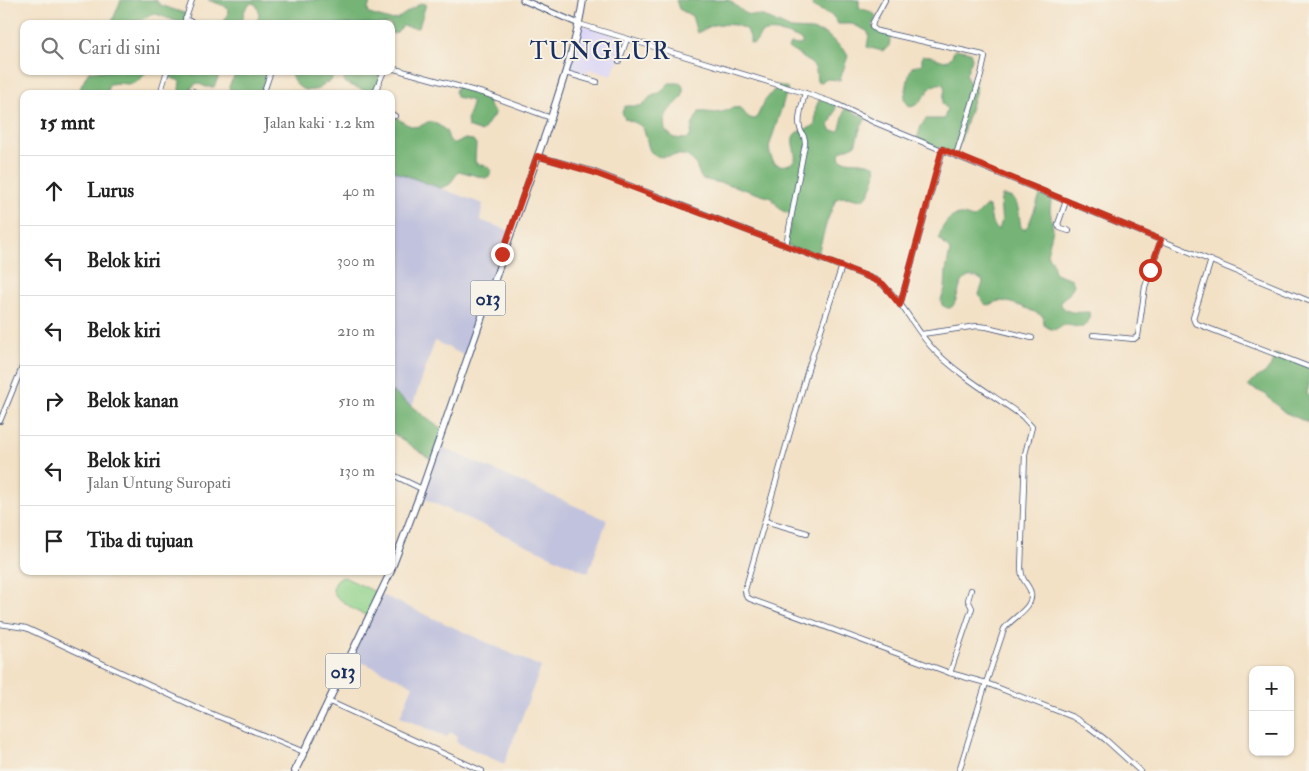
<!DOCTYPE html>
<html lang="id">
<head>
<meta charset="utf-8">
<style>
	:root { --surface:#fff; --page:#f2f2f2; --text:#222; --muted:#767676; --line:#e0e0e0 }
	body { margin:0; font-family:"IM FELL Double Pica",serif; background:var(--page); color:var(--text) }
	.controls { position:absolute; right:15px; bottom:15px; display:grid; overflow:hidden; border-radius:10px; box-shadow:0 1px 4px #0004 }
	.controls button { width:45px; height:45px; display:grid; place-items:center; padding:0; border:0; border-bottom:1px solid var(--line); background:var(--surface); color:var(--text); font:25px sans-serif }
	.stop { position:absolute; width:15px; height:15px; margin:-11px; border:4px solid #c8321e; border-radius:50%; background:#fff }
	.stop.end { background:#c8321e; border-color:#fff; box-shadow:0 1px 5px #0008 }
	.list { margin:0; padding:0; list-style:none }
	h2 { display:flex; justify-content:space-between; align-items:center; height:65px; margin:0; padding:0 20px; font-size:21px }
	h2 small { font-size:16px; font-weight:400; color:var(--muted) }
	.list li { display:grid; grid-template-columns:32px 1fr auto; gap:15px; align-items:center; box-sizing:border-box; height:70px; padding:0 20px; border-top:1px solid var(--line) }
	.list b { display:block; font-size:19px; white-space:nowrap }
	.list p { margin:0; font-size:16px; white-space:nowrap; color:var(--muted) }
	.list em { font-size:16px; font-style:normal; color:var(--muted) }
	.icon { flex:none; width:28px; height:28px; fill:none; stroke:currentColor; stroke-width:2; stroke-linecap:round; stroke-linejoin:round }
	.map { position:relative; flex:none; width:1309px; height:771px; overflow:hidden }
	.search { position:absolute; background:var(--surface); box-shadow:0 1px 4px #0004; left:20px; top:20px; width:375px; height:55px; display:flex; align-items:center; gap:12px; box-sizing:border-box; padding:0 18px; border-radius:10px; color:var(--muted); font-size:19px }
	.panel { position:absolute; background:var(--surface); box-shadow:0 1px 4px #0004; left:20px; top:90px; width:375px; height:485px; border-radius:10px }
	.map>svg:first-child { display:block }
</style>
</head>
<body>
<div class="map">
<svg width="1309" height="771" viewBox="0 0 1309 771">
	<rect width="100%" height="100%" fill="#f7f3e8"/>
	<filter id="ink" filterUnits="userSpaceOnUse"><feTurbulence type="fractalNoise" baseFrequency=".02" numOctaves="2"/><feDisplacementMap in="SourceGraphic" scale="10" xChannelSelector="R" yChannelSelector="G"/><feConvolveMatrix kernelMatrix="1 2 1 2 8 2 1 2 1" color-interpolation-filters="sRGB"/></filter>
	<filter id="wash" filterUnits="userSpaceOnUse"><feTurbulence type="fractalNoise" baseFrequency=".0096" numOctaves="4" result="noise"/><feDisplacementMap in="SourceGraphic" scale="20" xChannelSelector="R" yChannelSelector="G"/><feGaussianBlur stdDeviation="1.12" result="paint"/><feColorMatrix in="noise" values="0 0 0 0 0 0 0 0 0 0 0 0 0 0 0 0 0 1.4 0 .05"/><feComposite in="paint" operator="in"/></filter>
	<g filter="url(#wash)">
		<rect width="100%" height="100%" fill="#f3e1c6"/>
		<!-- built -->
		<path fill="#dbd6f7" d="M579 24 627 39 619 64 616 63 612 76 589 69 586 73 567 67Z"/>
		<!-- industrial -->
		<g fill="#c1c2dd">
			<path d="M391 170 483 204 480 220 510 231 467 357 435 341 412 407 391 391Z"/>
			<path d="M437 445 607 520 588 573 423 498 422 489Z"/>
			<path d="M380 594 541 667 504 764 456 742 457 736 450 732 447 737 400 717 413 685 350 657Z"/>
		</g>
		<!-- green -->
		<path fill="#90d28a" stroke="#568074" d="M344 577 380 594 370 617 356 611 334 595 333 589 337 579Z"/>
		<!-- forest -->
		<g fill="#74b476" stroke="#48726a">
			<path d="M121 0H156L160 5 187 14 186 19 196 24H184L153 13C137 24 130 24 111 24Z"/>
			<path d="M208 0H371L368 9 369 14 390 20 397 19 421 3 426 4 419 27 416 28 403 26 396 33 392 34 391 24H305L299 20 293 24H256C259 18 261 10 255 4L251 3C244 7 242 17 243 24H221L227 17 228 10 225 6Z"/>
			<path d="M676 0H729L746 14 763 16 791 29 812 30 826 34 845 51 848 56 840 80 825 79 822 82 817 81C816 77 817 72 815 68 813 63 794 52 788 48L790 44 799 45 803 43 801 40C789 34 775 29 761 33L757 41 753 44 750 43V37L747 30 736 25 720 24 713 25 697 33 692 16 679 9Z"/>
			<path d="M815 0H859V7C864 11 872 10 876 16L872 27 891 34 889 47 882 51 867 47 869 35 867 31 852 24H838L833 16 814 7 813 4Z"/>
			<path d="M955 49 970 52 972 58C968 74 959 76 977 87L956 155 917 139 921 126 926 119H944L947 109 942 103 945 89 943 84C927 81 925 105 910 107L904 99 910 71 912 67 922 64V56C937 52 947 73 955 49Z"/>
			<path d="M89 71H147C133 91 128 81 110 84L108 87V94H77Z"/>
			<path d="M167 71H182L195 75 198 71H221L214 87H206L197 83 192 87 189 94H181L179 90 180 81 166 76Z"/>
			<path d="M237 71H271L263 94H231L229 86Z"/>
			<path d="M290 71H384L374 94 345 83 343 73 341 71 333 74 331 81 325 83 319 89C302 93 295 87 290 71Z"/>
			<path d="M669 83H680L682 84C690 106 660 102 665 130L674 138 686 139 690 137 693 123 699 112C706 111 714 114 721 112 729 111 732 106 741 108 746 115 748 119 756 119L764 102 778 85 788 88 769 147 770 154 774 163C782 167 789 166 795 160 797 152 788 139 796 133 802 129 810 129 815 125L816 107 820 98 834 103 836 109 829 126 832 131H838L840 129 845 108 866 118 860 129 855 145 841 151 839 154 840 159C850 164 863 159 875 166 877 173 874 180 872 186 863 212 853 191 836 199L827 221 817 257 786 245 792 215 781 210 771 198 734 186 702 179C698 173 697 163 691 159 680 148 661 164 651 152 649 150 649 148 648 145 644 127 644 125 625 119L622 112 625 106H640L644 104 650 97 661 92Z"/>
			<path d="M458 86 489 96V106L495 113 482 132 468 127 467 120 472 104 470 100 456 97 455 91Z"/>
			<path d="M395 116C401 121 411 129 420 126 426 124 428 119 434 123 437 124 442 127 444 129 450 134 446 141 455 144L465 139 473 140 476 144 475 161 476 163C484 166 496 167 489 177L485 178 459 171 449 185 440 188 391 170V125Z"/>
			<path d="M1042 190 1052 195 1050 210 1053 229 1047 254 1049 258 1052 260 1055 273 1072 279 1074 285 1069 294 1061 300V305C1068 315 1079 312 1089 312 1091 318 1087 323 1083 327 1077 328 1072 325 1066 325 1055 326 1058 335 1044 325L1043 316C1033 311 1011 301 1000 301 995 301 990 307 985 304 982 302 980 297 979 294L983 283 982 280C950 262 964 322 942 305L941 300 945 289 946 271 950 250 939 239C941 227 949 214 962 215 967 215 970 218 974 218L986 206 989 207 992 223 998 230C1006 220 997 207 1002 196 1021 195 1018 214 1021 227L1023 229H1025L1029 224Z"/>
			<path d="M1275 354 1309 367V384L1307 393 1309 397V423L1284 412 1265 394 1248 386C1255 377 1262 376 1268 370 1272 366 1273 359 1275 354Z"/>
			<path d="M391 391 443 430 432 460 391 432Z"/>
		</g>
	</g>
	<g filter="url(#ink)">
		<g fill="none" stroke-linecap="round" stroke-linejoin="round">
			<defs>
				<g id="minor">
					<path d="M885 0 873 22 872 27 877 31 983 55 985 57 981 75 956 155"/>
					<path d="M185 19 196 24"/>
					<path d="M184 24 192 0"/>
					<path d="M579 24 805 93 834 103 876 123 1309 301"/>
					<path d="M619 61 627 39"/>
					<path d="M391 68 486 94 551 118"/>
					<path d="M566 73 597 82"/>
					<path d="M193 91 198 94"/>
					<path d="M160 94 167 71"/>
					<path d="M263 94 271 71"/>
					<path d="M374 94 384 71"/>
					<path d="M391 114 395 116"/>
					<path d="M537 156 592 171 876 280C902 297 914 330 935 351 961 377 993 395 1022 416L1032 427 1025 454 1021 568C1022 581 1025 580 1030 590 1037 607 1012 617 1004 629L986 683 959 771"/>
					<path d="M1066 201 1058 224 1060 228 1069 231"/>
					<path d="M786 245 805 144C806 136 801 134 800 128 797 117 803 103 805 93"/>
					<path d="M1211 260 1193 318 1195 323 1309 367"/>
					<path d="M842 266 808 369 745 590 746 596 750 599 950 673 986 683 1073 717 1089 727 1106 740 1140 771"/>
					<path d="M900 305 943 149"/>
					<path d="M922 334 977 326 987 327 1032 338"/>
					<path d="M1093 335 1134 339 1138 336 1145 287 1161 240"/>
					<path d="M0 421 24 363"/>
					<path d="M391 474 422 489"/>
					<path d="M765 521 807 533"/>
					<path d="M0 624 26 628 200 709 304 752"/>
					<path d="M950 673 972 608 968 600 971 590"/>
					<path d="M328 701 482 771"/>
				</g>
				<path id="tertiary" d="M523 0 579 24"/>
				<g id="primary">
					<path d="M391 570 422 489 551 118C563 79 577 41 583 0"/>
					<path d="M295 771 391 571"/>
				</g>
			</defs>
			<!-- minor casing -->
			<use href="#minor" stroke="#3b4a6e" stroke-width="6"/>
			<!-- tertiary casing -->
			<use href="#tertiary" stroke="#3b4a6e" stroke-width="7"/>
			<!-- primary casing -->
			<use href="#primary" stroke="#3b4a6e" stroke-width="8"/>
			<!-- minor -->
			<use href="#minor" stroke="#fff" stroke-width="4.5"/>
			<!-- tertiary -->
			<use href="#tertiary" stroke="#fff" stroke-width="5"/>
			<!-- primary -->
			<use href="#primary" stroke="#fff" stroke-width="6"/>
		</g>
	</g>
	<g fill="none" stroke-linecap="round" stroke-linejoin="round" filter="url(#ink)">
		<!-- route -->
		<path stroke="#c8321e" stroke-width="6" d="M502 254 537 156 592 172 864 275 883 284 900 305 942 149 1161 240 1150 270"/>
	</g>
	<g text-anchor="middle" stroke-width="4" stroke-linejoin="round" paint-order="stroke">
		<!-- shield labels -->
		<g fill="#f7f3e8" stroke="#5d6a87" stroke-width="1">
			<rect x="470.5" y="280.5" width="35" height="35" rx="4"/>
			<rect x="325.5" y="653.5" width="35" height="35" rx="4"/>
		</g>
		<g font-size="20" font-weight="bold" fill="#1b2f5e">
			<text x="488" y="305">013</text>
			<text x="343" y="678">013</text>
		</g>
		<!-- quarter labels -->
		<g font-size="24" letter-spacing="1" fill="#1b2f5e" stroke="#f7f3e8">
			<text x="600" y="59">TUNGLUR</text>
		</g>
	</g>
</svg>
<div class="controls">
<button>+</button>
<button>−</button>
</div>
<div class="stop" style="left:1150px;top:270px"></div>
<div class="stop end" style="left:502px;top:254px"></div>
<div class="search"><svg class="icon" aria-label="search" viewBox="0 0 24 24"><circle cx="10" cy="10" r="6"/><path d="M15 15l6 6"/></svg>Cari di sini</div>
<section class="panel">
<h2>15 mnt<small>Jalan kaki · 1.2 km</small></h2>
<ul class="list">
<li><svg class="icon" aria-label="ahead" viewBox="0 0 24 24"><path d="M12 20V5M6 11l6-6 6 6"/></svg><div><b>Lurus</b></div><em>40 m</em></li>
<li><svg class="icon" aria-label="left" viewBox="0 0 24 24"><path d="M17 20v-9H6M10 6l-5 5 5 5"/></svg><div><b>Belok kiri</b></div><em>300 m</em></li>
<li><svg class="icon" aria-label="left" viewBox="0 0 24 24"><path d="M17 20v-9H6M10 6l-5 5 5 5"/></svg><div><b>Belok kiri</b></div><em>210 m</em></li>
<li><svg class="icon" aria-label="right" viewBox="0 0 24 24"><path d="M7 20v-9h11M14 6l5 5-5 5"/></svg><div><b>Belok kanan</b></div><em>510 m</em></li>
<li><svg class="icon" aria-label="left" viewBox="0 0 24 24"><path d="M17 20v-9H6M10 6l-5 5 5 5"/></svg><div><b>Belok kiri</b><p>Jalan Untung Suropati</p></div><em>130 m</em></li>
<li><svg class="icon" aria-label="arrive" viewBox="0 0 24 24"><path d="M6 21V4h12l-3 4 3 4H6"/></svg><div><b>Tiba di tujuan</b></div></li>
</ul>
</section>
</div>
</body>
</html>
